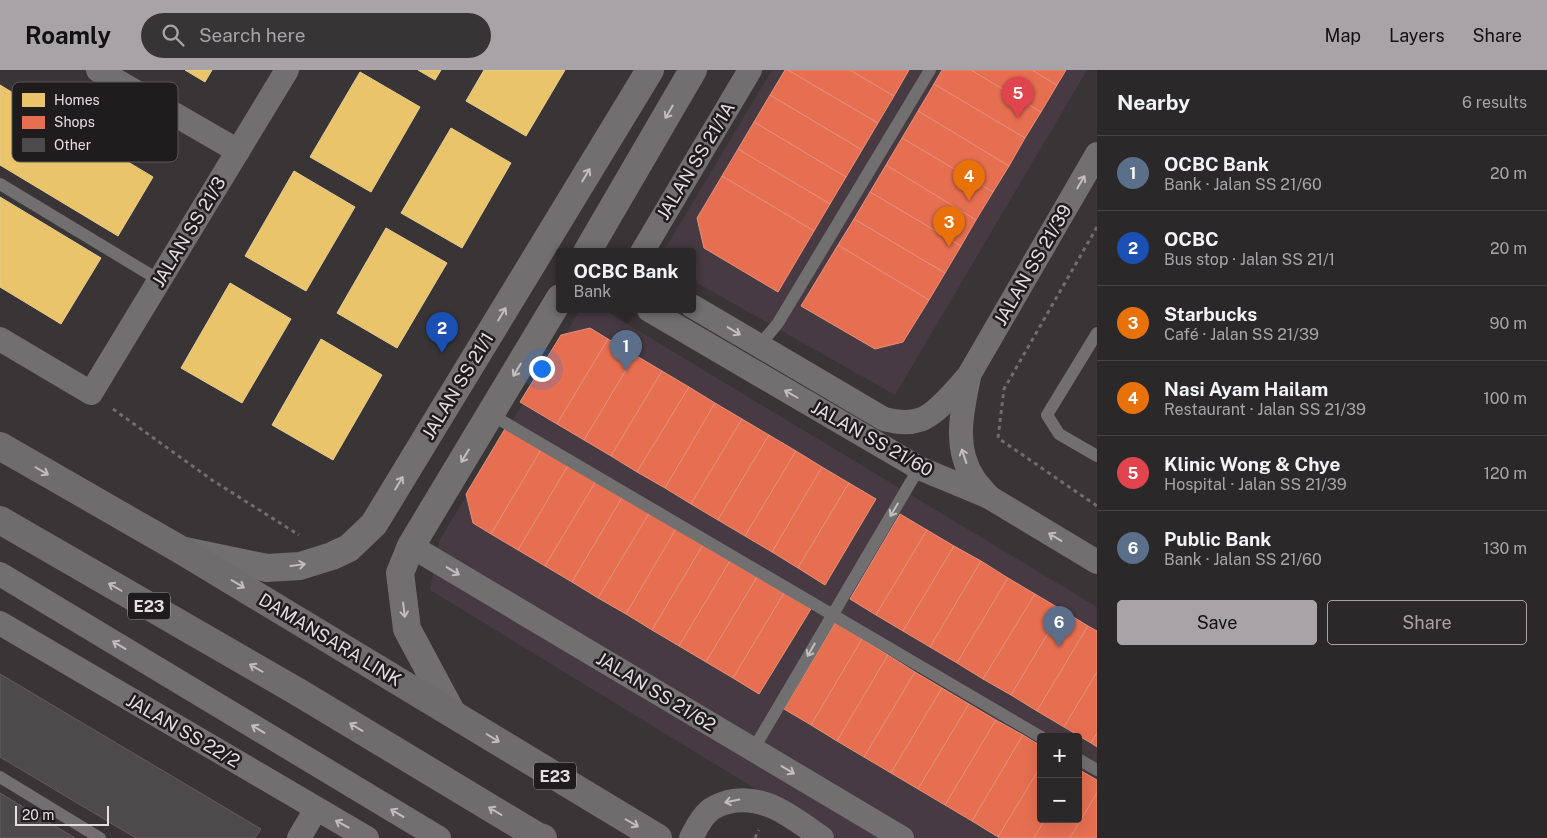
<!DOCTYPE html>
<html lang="en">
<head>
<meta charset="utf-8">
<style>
	:root { --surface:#2b2829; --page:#373435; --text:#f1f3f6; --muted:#a6a6a8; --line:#474446; --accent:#a8a3a6 }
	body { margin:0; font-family:"Public Sans",sans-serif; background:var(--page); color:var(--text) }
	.controls { position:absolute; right:15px; bottom:15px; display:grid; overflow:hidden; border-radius:5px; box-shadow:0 5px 20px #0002 }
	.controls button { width:45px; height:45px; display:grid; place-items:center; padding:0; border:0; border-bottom:1px solid var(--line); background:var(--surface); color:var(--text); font:25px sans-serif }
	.scale { position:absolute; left:15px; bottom:12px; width:94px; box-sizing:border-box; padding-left:5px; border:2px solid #e3dee2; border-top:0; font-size:14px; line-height:18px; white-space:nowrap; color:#e3dee2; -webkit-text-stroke:4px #1f1c1e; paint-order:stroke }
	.you { position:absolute; left:541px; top:298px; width:18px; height:18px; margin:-12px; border:4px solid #fff; border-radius:50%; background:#1a73e8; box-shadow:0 0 0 8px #1a73e833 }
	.badge { display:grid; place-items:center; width:32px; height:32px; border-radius:50%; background:var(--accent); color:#fff; font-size:16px; font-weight:700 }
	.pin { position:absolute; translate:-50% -41px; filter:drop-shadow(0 1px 2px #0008) }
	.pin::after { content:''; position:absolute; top:26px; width:18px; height:15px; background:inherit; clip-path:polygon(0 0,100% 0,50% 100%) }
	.popup { position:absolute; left:556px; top:178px; width:140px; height:65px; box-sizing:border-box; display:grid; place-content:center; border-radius:5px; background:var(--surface); filter:drop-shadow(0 1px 4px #0005); font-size:16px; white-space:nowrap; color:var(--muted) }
	.popup b { font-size:19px; color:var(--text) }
	.popup::after { content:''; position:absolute; left:50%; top:100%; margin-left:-10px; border:10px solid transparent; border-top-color:var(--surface) }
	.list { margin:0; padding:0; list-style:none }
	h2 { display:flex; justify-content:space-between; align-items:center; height:65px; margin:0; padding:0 20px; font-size:21px }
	h2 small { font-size:16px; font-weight:400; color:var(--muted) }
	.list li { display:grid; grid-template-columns:32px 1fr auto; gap:15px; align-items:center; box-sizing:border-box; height:75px; padding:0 20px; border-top:1px solid var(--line) }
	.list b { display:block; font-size:19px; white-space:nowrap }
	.list p { margin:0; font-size:16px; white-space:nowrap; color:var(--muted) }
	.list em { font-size:16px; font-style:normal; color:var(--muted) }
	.actions { display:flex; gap:10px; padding:15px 20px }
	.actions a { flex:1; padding:11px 0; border:1px solid var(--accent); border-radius:5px; text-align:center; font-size:18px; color:var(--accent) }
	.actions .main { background:var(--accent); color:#111 }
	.icon { flex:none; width:28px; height:28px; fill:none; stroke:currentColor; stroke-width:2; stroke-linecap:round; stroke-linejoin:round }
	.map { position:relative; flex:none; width:1097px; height:768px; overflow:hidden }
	header { display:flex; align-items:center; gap:30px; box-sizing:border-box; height:70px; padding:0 25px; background:var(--accent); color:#111 }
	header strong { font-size:24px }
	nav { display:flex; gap:28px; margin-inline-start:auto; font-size:18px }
	.search { width:350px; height:45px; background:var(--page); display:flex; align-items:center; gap:12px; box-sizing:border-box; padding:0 18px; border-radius:28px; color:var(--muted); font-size:19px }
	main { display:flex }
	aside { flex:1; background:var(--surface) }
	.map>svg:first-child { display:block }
</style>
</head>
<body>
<header>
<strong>Roamly</strong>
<div class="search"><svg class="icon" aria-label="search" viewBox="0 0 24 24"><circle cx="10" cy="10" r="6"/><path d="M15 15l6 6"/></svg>Search here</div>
<nav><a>Map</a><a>Layers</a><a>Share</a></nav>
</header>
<main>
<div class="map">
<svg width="1097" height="768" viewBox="0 0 1097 768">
	<rect width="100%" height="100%" fill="#393537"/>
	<!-- built -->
	<g fill="#473a42" fill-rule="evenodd">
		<path d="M772 0H1087L895 325 692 210V182H663Z"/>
		<path d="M580 240H604L1097 537V768H836L430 520 439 471ZM1041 667H1078V749H1041Z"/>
	</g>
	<!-- homes -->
	<g fill="#e9c46a" stroke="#e7cc8e">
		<path d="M185 0H212L205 12Z"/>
		<path d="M418 0H441L435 10Z"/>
		<path d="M484 0H565L526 66 466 31Z"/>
		<path d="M360 2 420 37 371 122 310 87Z"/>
		<path d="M0 15 153 107 118 166 0 95Z"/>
		<path d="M451 58 511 93 462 178 401 143Z"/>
		<path d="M294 101 355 137 306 221 245 186Z"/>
		<path d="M0 127 101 188 61 254 0 217Z"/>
		<path d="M386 158 447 193 397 278 337 243Z"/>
		<path d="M230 213 291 249 242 333 181 298Z"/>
		<path d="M321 269 382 305 333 390 272 355Z"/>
	</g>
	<!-- shops -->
	<g fill="#e76f51" stroke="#e6907c">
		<path d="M785 0H788L878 53 862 80 770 25Z"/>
		<path d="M788 0H850L894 26 878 53Z"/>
		<path d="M850 0H909L894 26Z"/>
		<path d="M942 0H971L1041 42 1025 68 934 14Z"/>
		<path d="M971 0H1032L1057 15 1041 42Z"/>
		<path d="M1032 0H1066L1057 15Z"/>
		<path d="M934 14 1025 68 1009 96 918 41Z"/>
		<path d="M770 25 862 80 846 107 754 52Z"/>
		<path d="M918 41 1009 96 993 122 902 68Z"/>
		<path d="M754 52 846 107 830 134 738 79Z"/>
		<path d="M902 68 993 122 976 150 886 95Z"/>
		<path d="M738 79 830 134 814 161 722 106Z"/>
		<path d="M886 95 976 150 961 176 870 122Z"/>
		<path d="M722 106 814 161 778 222 704 178 697 148Z"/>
		<path d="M870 122 961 176 945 203 854 149Z"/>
		<path d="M854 149 945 203 929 230 838 175Z"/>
		<path d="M838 175 929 230 903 272 875 279 801 236Z"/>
		<path d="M590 258 608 269 557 354 520 332 561 265Z"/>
		<path d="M608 269 635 285 584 370 557 354Z"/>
		<path d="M635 285 662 301 611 386 584 370Z"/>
		<path d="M662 301 689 317 637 402 611 386Z"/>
		<path d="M689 317 715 333 665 418 637 402Z"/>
		<path d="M715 333 742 349 691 434 665 418Z"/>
		<path d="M742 349 769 365 718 450 691 434Z"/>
		<path d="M506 357 542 378 491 464 473 453 466 424Z"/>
		<path d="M769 365 796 381 745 466 718 450Z"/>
		<path d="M542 378 569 394 518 480 491 464Z"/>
		<path d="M796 381 822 397 772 482 745 466Z"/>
		<path d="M569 394 596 411 545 496 518 480Z"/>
		<path d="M822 397 849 413 798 498 772 482Z"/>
		<path d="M596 411 623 426 572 512 545 496Z"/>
		<path d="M849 413 876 429 825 515 798 498Z"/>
		<path d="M623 426 650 442 598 528 572 512Z"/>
		<path d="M650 442 676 459 626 544 598 528Z"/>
		<path d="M900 444 927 460 876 545 850 529Z"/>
		<path d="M676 459 703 475 652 560 626 544Z"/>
		<path d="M927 460 954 476 903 561 876 545Z"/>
		<path d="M703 475 730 491 679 576 652 560Z"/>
		<path d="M954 476 981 491 930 577 903 561Z"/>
		<path d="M730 491 757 507 706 592 679 576Z"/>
		<path d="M981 491 1008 508 957 593 930 577Z"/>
		<path d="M757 507 784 523 733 608 706 592Z"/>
		<path d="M1008 508 1035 524 983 609 957 593Z"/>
		<path d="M784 523 811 539 759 624 733 608Z"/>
		<path d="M1035 524 1062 540 1011 625 983 609Z"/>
		<path d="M1062 540 1088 556 1037 641 1011 625Z"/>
		<path d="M835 553 862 569 811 655 784 639Z"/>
		<path d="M1088 556 1097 561V602L1064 657 1037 641Z"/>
		<path d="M862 569 888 585 837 671 811 655Z"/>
		<path d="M888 585 915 602 864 687 837 671Z"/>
		<path d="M915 602 942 618 891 703 864 687Z"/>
		<path d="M1097 602V663L1091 673 1064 657Z"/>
		<path d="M942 618 969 634 918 719 891 703Z"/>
		<path d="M969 634 996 650 945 735 918 719Z"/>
		<path d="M996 650 1023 665 972 751 945 735Z"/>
		<path d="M1097 663V677L1091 673Z"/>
		<path d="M1023 665 1041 676V696L998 767 972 751Z"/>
		<path d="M1041 696V749H1045L1034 768H1000L998 767Z"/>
		<path d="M1078 699 1097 710V723L1070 768H1034L1045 749H1078Z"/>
		<path d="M1097 723V768H1070Z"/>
	</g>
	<!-- building -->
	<g fill="#4d4a4c" stroke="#615d5f">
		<path d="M0 604 261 759 255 768H136L0 687Z"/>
		<path d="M0 723 75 768H0Z"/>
	</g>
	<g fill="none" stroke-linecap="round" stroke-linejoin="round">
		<!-- path -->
		<g stroke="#6f6d6e" stroke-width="3" stroke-dasharray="4 4" stroke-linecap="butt">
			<path d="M1097 157 1004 319 998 368 1097 436"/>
			<path d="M113 339 212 410 299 465"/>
			<path d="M755 768 759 760"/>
		</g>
		<!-- service -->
		<g stroke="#716f70" stroke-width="12">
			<path d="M0 114 159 210"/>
			<path d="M1097 263 1047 345 1059 364 1097 386"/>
			<path d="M759 276 778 253 930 0"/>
			<path d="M490 344 1041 667"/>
			<path d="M753 680 919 398"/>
			<path d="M1078 689 1097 700"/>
			<path d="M0 707 100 768"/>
		</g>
		<!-- minor -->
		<g stroke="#716f70" stroke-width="24">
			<path d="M98 0 238 81"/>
			<path d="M642 182 750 0"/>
			<path d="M692 236 884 349C896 352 907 354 919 350 935 346 958 318 969 305L1097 84"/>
			<path d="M649 240 919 398 989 427 1097 492"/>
			<path d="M0 269 91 323 287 0"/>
			<path d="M969 307C962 341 953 378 974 409 978 415 984 421 989 427"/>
			<path d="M411 476 902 768"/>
			<path d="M0 504 439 768"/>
			<path d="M0 553 367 768"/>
			<path d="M299 768 316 739"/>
		</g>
		<!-- tertiary -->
		<g stroke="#716f70" stroke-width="28">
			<path d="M587 182 693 0"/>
			<path d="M185 481 267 498 300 496 332 486 349 478 374 454 650 0"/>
			<path d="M452 643 407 559 400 503 411 476 560 228"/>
		</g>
		<!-- motorway -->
		<g stroke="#6f6c6e" stroke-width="28">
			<path d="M0 376 181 480 658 768"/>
			<path d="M0 450 298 622 537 766 543 768"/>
		</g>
		<!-- minor-bridge -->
		<path stroke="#716f70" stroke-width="24" d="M691 768C696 759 700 749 708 742 713 737 721 734 728 732 765 723 794 749 822 768"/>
	</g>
	<!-- one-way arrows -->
	<defs><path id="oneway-shaft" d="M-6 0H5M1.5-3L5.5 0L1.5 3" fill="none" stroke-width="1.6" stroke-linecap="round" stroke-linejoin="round" transform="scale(1.25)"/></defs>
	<g stroke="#c1bdc0">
		<use href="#oneway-shaft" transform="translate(669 42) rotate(120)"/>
		<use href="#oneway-shaft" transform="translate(586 105) rotate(-59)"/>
		<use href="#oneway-shaft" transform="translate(1081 112) rotate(-60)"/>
		<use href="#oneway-shaft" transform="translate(502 244) rotate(-59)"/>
		<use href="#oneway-shaft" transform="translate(734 261) rotate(31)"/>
		<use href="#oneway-shaft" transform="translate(517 300) rotate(121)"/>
		<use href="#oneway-shaft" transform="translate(791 324) rotate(-150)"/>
		<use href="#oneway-shaft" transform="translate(465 386) rotate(121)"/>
		<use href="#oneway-shaft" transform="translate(964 386) rotate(-109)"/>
		<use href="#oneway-shaft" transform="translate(399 413) rotate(-59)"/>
		<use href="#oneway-shaft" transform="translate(894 440) rotate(121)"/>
		<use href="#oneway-shaft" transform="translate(1055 467) rotate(-149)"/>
		<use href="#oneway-shaft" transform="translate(298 495) rotate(-8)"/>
		<use href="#oneway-shaft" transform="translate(453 501) rotate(31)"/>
		<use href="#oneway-shaft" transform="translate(404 540) rotate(83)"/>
		<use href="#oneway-shaft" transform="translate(119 575) rotate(-149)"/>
		<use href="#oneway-shaft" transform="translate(811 580) rotate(120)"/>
		<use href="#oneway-shaft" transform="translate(258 659) rotate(-149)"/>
		<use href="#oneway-shaft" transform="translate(788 700) rotate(31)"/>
		<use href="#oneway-shaft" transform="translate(732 731) rotate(169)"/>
		<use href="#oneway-shaft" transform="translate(397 743) rotate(-149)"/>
		<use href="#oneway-shaft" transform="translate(342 754) rotate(-151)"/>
	</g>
	<g stroke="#c0bcbf">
		<use href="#oneway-shaft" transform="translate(42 401) rotate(30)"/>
		<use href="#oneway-shaft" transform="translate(238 514) rotate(31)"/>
		<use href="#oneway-shaft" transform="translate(115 517) rotate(-150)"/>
		<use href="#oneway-shaft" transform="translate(256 598) rotate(-150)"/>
		<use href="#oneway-shaft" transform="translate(356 657) rotate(-149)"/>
		<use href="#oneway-shaft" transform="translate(493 668) rotate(32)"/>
		<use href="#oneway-shaft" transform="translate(495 741) rotate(-149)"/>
		<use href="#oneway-shaft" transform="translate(632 753) rotate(30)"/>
	</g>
	<g text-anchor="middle" stroke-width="5" stroke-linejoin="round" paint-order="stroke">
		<!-- shield labels -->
		<g fill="#1f1c1e" stroke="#a8a4a7" stroke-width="1">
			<rect x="128" y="522.5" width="42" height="27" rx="4"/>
			<rect x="534" y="692.5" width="42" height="27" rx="4"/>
		</g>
		<g font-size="16" font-weight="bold" fill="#e3dee2">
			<text x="149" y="542">E23</text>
			<text x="555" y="712">E23</text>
		</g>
		<!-- street labels -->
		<g font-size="18" fill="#e3dee2" stroke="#1f1c1e">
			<text transform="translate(696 91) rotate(-59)" y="6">JALAN SS 21/1A</text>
			<text transform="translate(189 162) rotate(-59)" y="6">JALAN SS 21/3</text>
			<text transform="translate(1033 195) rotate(-60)" y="6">JALAN SS 21/39</text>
			<text transform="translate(458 316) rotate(-59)" y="6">JALAN SS 21/1</text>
			<text transform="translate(872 369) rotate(29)" y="6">JALAN SS 21/60</text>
			<text transform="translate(330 570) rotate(31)" y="6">DAMANSARA LINK</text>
			<text transform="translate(656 622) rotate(31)" y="6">JALAN SS 21/62</text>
			<text transform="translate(183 661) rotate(30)" y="6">JALAN SS 22/2</text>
		</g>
	</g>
	<!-- legend -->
	<rect x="12" y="12" width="166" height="80" rx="8" fill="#1f1c1e" stroke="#5a5659" stroke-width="1"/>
	<rect x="22" y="23" width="23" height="14" fill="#e9c46a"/>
	<rect x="22" y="46" width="23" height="13" fill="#e76f51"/>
	<rect x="22" y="68" width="23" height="14" fill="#4d4a4c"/>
	<g font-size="14" fill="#e3dee2">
		<text x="54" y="35">Homes</text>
		<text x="54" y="57">Shops</text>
		<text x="54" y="80">Other</text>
	</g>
</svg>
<div class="controls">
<button>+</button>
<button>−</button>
</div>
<div class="scale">20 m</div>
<div class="you"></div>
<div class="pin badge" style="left:626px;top:301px;background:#5c6f8a">1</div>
<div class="popup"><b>OCBC Bank</b>Bank</div>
<div class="pin badge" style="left:442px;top:283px;background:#1a4fb4">2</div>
<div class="pin badge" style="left:949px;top:177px;background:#e8710a">3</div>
<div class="pin badge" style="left:969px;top:131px;background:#e8710a">4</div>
<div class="pin badge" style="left:1018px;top:48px;background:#e0444e">5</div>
<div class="pin badge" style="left:1059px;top:577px;background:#5c6f8a">6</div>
</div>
<aside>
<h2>Nearby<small>6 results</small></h2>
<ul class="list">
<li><span class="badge" style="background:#5c6f8a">1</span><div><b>OCBC Bank</b><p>Bank · Jalan SS 21/60</p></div><em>20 m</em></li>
<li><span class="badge" style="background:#1a4fb4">2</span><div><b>OCBC</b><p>Bus stop · Jalan SS 21/1</p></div><em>20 m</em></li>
<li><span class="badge" style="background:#e8710a">3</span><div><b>Starbucks</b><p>Café · Jalan SS 21/39</p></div><em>90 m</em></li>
<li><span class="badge" style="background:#e8710a">4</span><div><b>Nasi Ayam Hailam</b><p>Restaurant · Jalan SS 21/39</p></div><em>100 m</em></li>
<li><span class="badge" style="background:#e0444e">5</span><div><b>Klinic Wong &amp; Chye</b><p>Hospital · Jalan SS 21/39</p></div><em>120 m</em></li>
<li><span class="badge" style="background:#5c6f8a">6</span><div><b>Public Bank</b><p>Bank · Jalan SS 21/60</p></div><em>130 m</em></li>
</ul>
<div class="actions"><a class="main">Save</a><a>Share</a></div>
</aside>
</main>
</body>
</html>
